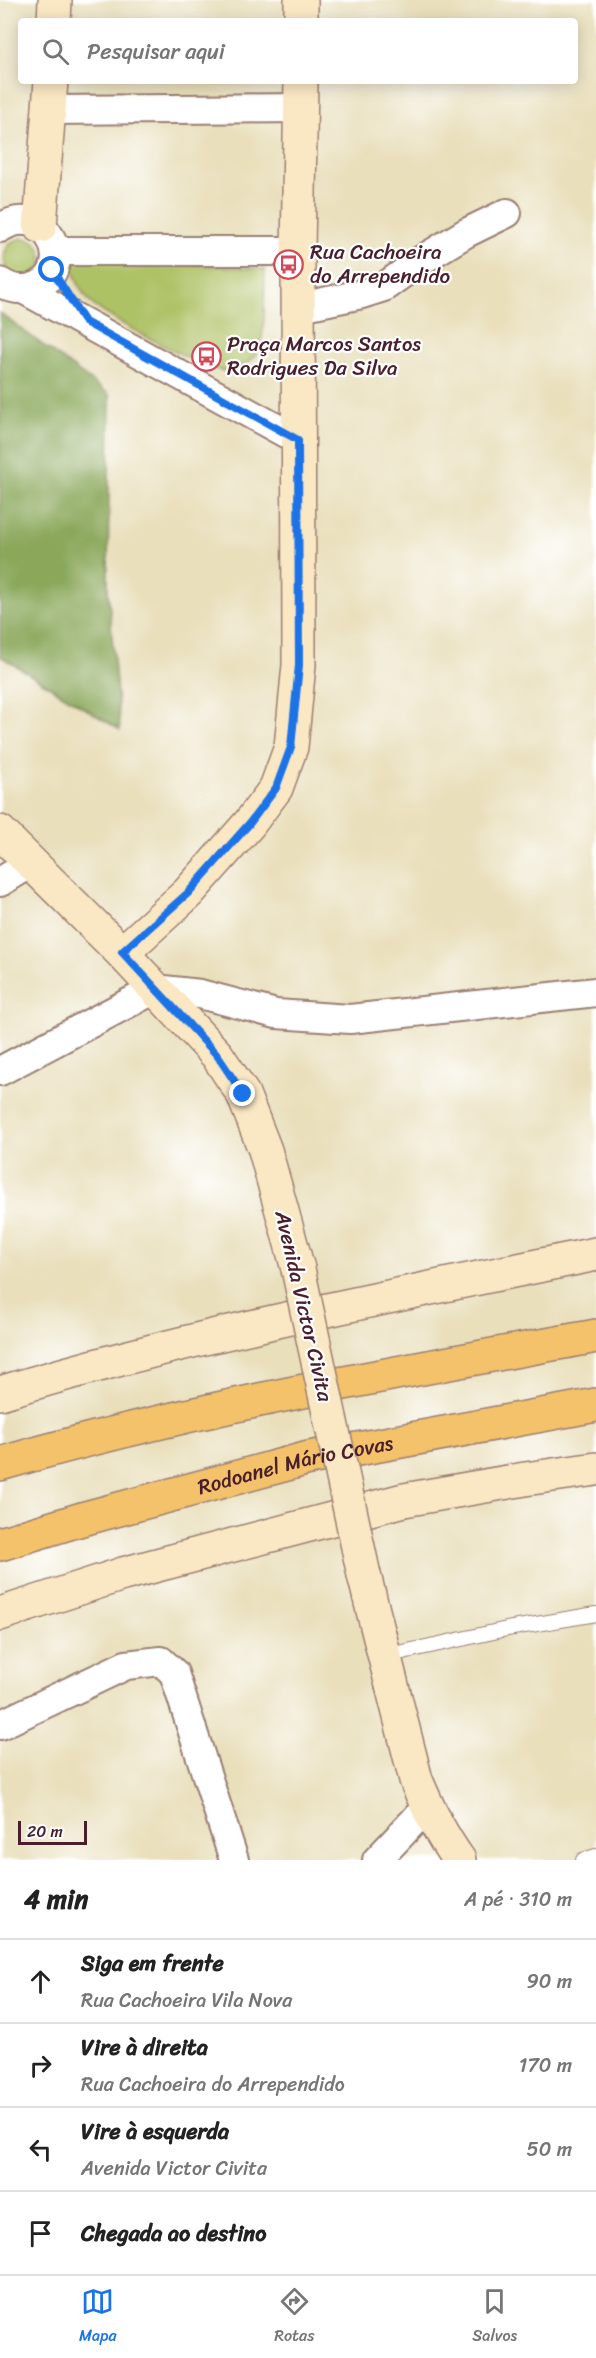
<!DOCTYPE html>
<html lang="pt">
<head>
<meta charset="utf-8">
<style>
	:root { --surface:#fff; --page:#f2f2f2; --text:#222; --muted:#767676; --line:#e0e0e0; --accent:#1a73e8 }
	body { margin:0; font-family:Sriracha,sans-serif; background:var(--page); color:var(--text) }
	.scale { position:absolute; left:18px; bottom:15px; width:69px; box-sizing:border-box; padding-left:6px; border:3px solid #4a1f2b; border-top:0; font-size:16px; line-height:21px; white-space:nowrap; color:#4a1f2b; -webkit-text-stroke:4px #fff; paint-order:stroke }
	.stop { position:absolute; width:18px; height:18px; margin:-14px; border:4px solid #1a73e8; border-radius:50%; background:#fff }
	.stop.end { background:#1a73e8; border-color:#fff; box-shadow:0 2px 6px #0008 }
	.list { margin:0; padding:0; list-style:none }
	h2 { display:flex; justify-content:space-between; align-items:center; height:78px; margin:0; padding:0 24px; font-size:26px }
	h2 small { font-size:20px; font-weight:400; color:var(--muted) }
	.list li { display:grid; grid-template-columns:39px 1fr auto; gap:18px; align-items:center; box-sizing:border-box; height:84px; padding:0 24px; border-top:2px solid var(--line) }
	.list b { display:block; font-size:22px; white-space:nowrap }
	.list p { margin:0; font-size:20px; white-space:nowrap; color:var(--muted) }
	.list em { font-size:20px; font-style:normal; color:var(--muted) }
	.icon { flex:none; width:33px; height:33px; fill:none; stroke:currentColor; stroke-width:2; stroke-linecap:round; stroke-linejoin:round }
	.map { position:relative; flex:none; width:596px; height:1860px; overflow:hidden }
	.search { position:absolute; background:var(--surface); box-shadow:0 3px 15px #0003; left:18px; right:18px; top:18px; height:66px; display:flex; align-items:center; gap:15px; box-sizing:border-box; padding:0 21px; border-radius:6px; color:var(--muted); font-size:22px }
	.sheet { height:414px; background:var(--surface) }
	nav { display:flex; justify-content:space-around; align-items:center; box-sizing:border-box; height:84px; border-top:2px solid var(--line); background:var(--surface); font-size:16px; color:var(--muted) }
	nav a { display:grid; justify-items:center; gap:3px }
	nav .on { color:var(--accent) }
	.map>svg:first-child { display:block }
</style>
</head>
<body>
<div class="map">
<svg width="596" height="1860" viewBox="0 0 596 1860">
	<rect width="100%" height="100%" fill="#fff"/>
	<filter id="ink" filterUnits="userSpaceOnUse"><feTurbulence type="fractalNoise" baseFrequency=".0167" numOctaves="2"/><feDisplacementMap in="SourceGraphic" scale="12" xChannelSelector="R" yChannelSelector="G"/><feConvolveMatrix kernelMatrix="1 2 1 2 8 2 1 2 1" color-interpolation-filters="sRGB"/></filter>
	<filter id="wash" filterUnits="userSpaceOnUse"><feTurbulence type="fractalNoise" baseFrequency=".008" numOctaves="4" result="noise"/><feDisplacementMap in="SourceGraphic" scale="24" xChannelSelector="R" yChannelSelector="G"/><feGaussianBlur stdDeviation="1.35" result="paint"/><feColorMatrix in="noise" values="0 0 0 0 0 0 0 0 0 0 0 0 0 0 0 0 0 1.4 0 .05"/><feComposite in="paint" operator="in"/></filter>
	<g filter="url(#wash)">
		<rect width="100%" height="100%" fill="#e9dfbb"/>
		<!-- green -->
		<g fill="#adc165" stroke="#7c7048" stroke-width="1.5">
			<path d="M23 238C39 240 43 251 42 266L27 279 8 272C0 257 5 241 23 238Z"/>
			<path d="M69 257 265 269C264 288 266 335 258 351 253 361 236 372 224 371 204 369 105 317 90 302 78 289 74 274 69 257Z"/>
		</g>
		<!-- forest -->
		<path fill="#8aa75a" stroke="#6a6342" stroke-width="1.5" d="M0 313 110 395 108 588 120 730 0 656Z"/>
	</g>
	<g filter="url(#ink)">
		<g fill="none" stroke-linecap="round" stroke-linejoin="round">
			<defs>
				<g id="lane">
					<path d="M385 1656 507 1629 596 1614"/>
					<path d="M583 1860 596 1856"/>
				</g>
				<g id="street">
					<path d="M50 110 301 108"/>
					<path d="M0 228C49 197 80 275 31 288 20 291 9 288 0 282"/>
					<path d="M56 251H298"/>
					<path d="M23 289 298 440"/>
					<path d="M300 307 362 294 384 287 420 261 466 233 507 213"/>
					<path d="M0 882 31 863"/>
					<path d="M0 1071 155 989 200 994 276 1014 350 1019 596 992"/>
					<path d="M0 1725 126 1665 161 1661 174 1673 234 1860"/>
					<path d="M377 1860 427 1807"/>
				</g>
				<g id="secondary">
					<path d="M54 21 55 0"/>
					<path d="M301 21V0"/>
					<path d="M40 226 51 81"/>
					<path d="M0 832 122 953 217 1055 243 1094 265 1150 298 1269"/>
					<path d="M122 953 188 893 249 824 276 788 291 747 299 665 298 251 301 81"/>
					<path d="M0 1393C195 1334 397 1295 596 1254"/>
					<path d="M364 1575 416 1780C428 1809 441 1835 459 1860"/>
					<path d="M0 1614 123 1574 404 1500 525 1479 596 1469"/>
				</g>
				<g id="highway">
					<path d="M0 1464C195 1407 396 1373 596 1336"/>
					<path id="s1" d="M0 1544 82 1519 309 1458 596 1405"/>
				</g>
			</defs>
			<!-- lane casing -->
			<use href="#lane" stroke="#9a7f73" stroke-width="16"/>
			<!-- street casing -->
			<use href="#street" stroke="#9a7f73" stroke-width="32"/>
			<!-- secondary casing -->
			<use href="#secondary" stroke="#9a7f73" stroke-width="36"/>
			<!-- highway casing -->
			<use href="#highway" stroke="#9a7f73" stroke-width="36"/>
			<!-- lane -->
			<use href="#lane" stroke="#fff" stroke-width="14"/>
			<!-- street -->
			<use href="#street" stroke="#fff" stroke-width="28"/>
			<!-- secondary -->
			<use href="#secondary" stroke="#fae7c3" stroke-width="33"/>
			<!-- highway -->
			<use href="#highway" stroke="#f3c26a" stroke-width="33"/>
			<defs>
				<path id="secondary-bridge" d="M298 1269 364 1575"/>
			</defs>
			<!-- secondary-bridge casing -->
			<use href="#secondary-bridge" stroke="#9a7f73" stroke-width="36" stroke-linecap="butt"/>
			<!-- secondary-bridge -->
			<use href="#secondary-bridge" stroke="#fae7c3" stroke-width="33"/>
		</g>
	</g>
	<g fill="none" stroke-linecap="round" stroke-linejoin="round" filter="url(#ink)">
		<!-- route -->
		<path stroke="#1a73e8" stroke-width="8" d="M52 270 85 322 298 440 299 665 291 747 276 788 249 824 188 893 122 952 217 1055 243 1094"/>
	</g>
	<!-- icons -->
	<defs>
		<symbol id="bus-ring" viewBox="-11 -11 22 22"><circle r="9.5" fill="#fff" stroke="#d1495b" stroke-width="1.5"/><path d="M-5-6H5V4H4V6H2V4H-2V6H-4V4H-5ZM-3.5-4V0h7V-4ZM-3.5 1.2v1.5H-2V1.2ZM2 1.2v1.5H3.5V1.2Z" fill="#d1495b"/></symbol>
	</defs>
	<g fill-rule="evenodd">
		<use href="#bus-ring" x="272" y="248" width="33" height="33"/>
		<use href="#bus-ring" x="190" y="340" width="33" height="33"/>
	</g>
	<g text-anchor="middle" stroke-width="4.5" stroke-linejoin="round" paint-order="stroke">
		<!-- poi labels -->
		<g font-size="21" fill="#4a1f2b" stroke="#fff" text-anchor="start">
			<text x="310" y="259">Rua Cachoeira<tspan x="310" dy="24">do Arrependido</tspan></text>
			<text x="227" y="351">Praça Marcos Santos<tspan x="227" dy="24">Rodrigues Da Silva</tspan></text>
		</g>
		<!-- street labels -->
		<g font-size="21" fill="#4a1f2b" stroke="#fff">
			<text transform="translate(304 1306) rotate(77)" y="7">Avenida Victor Civita</text>
			<text dy="7" stroke="none"><textPath href="#s1" startOffset="306">Rodoanel Mário Covas</textPath></text>
		</g>
	</g>
</svg>
<div class="scale">20 m</div>
<div class="stop" style="left:52px;top:270px"></div>
<div class="stop end" style="left:243px;top:1094px"></div>
<div class="search"><svg class="icon" aria-label="search" viewBox="0 0 24 24"><circle cx="10" cy="10" r="6"/><path d="M15 15l6 6"/></svg>Pesquisar aqui</div>
</div>
<section class="sheet">
<h2>4 min<small>A pé · 310 m</small></h2>
<ul class="list">
<li><svg class="icon" aria-label="ahead" viewBox="0 0 24 24"><path d="M12 20V5M6 11l6-6 6 6"/></svg><div><b>Siga em frente</b><p>Rua Cachoeira Vila Nova</p></div><em>90 m</em></li>
<li><svg class="icon" aria-label="right" viewBox="0 0 24 24"><path d="M7 20v-9h11M14 6l5 5-5 5"/></svg><div><b>Vire à direita</b><p>Rua Cachoeira do Arrependido</p></div><em>170 m</em></li>
<li><svg class="icon" aria-label="left" viewBox="0 0 24 24"><path d="M17 20v-9H6M10 6l-5 5 5 5"/></svg><div><b>Vire à esquerda</b><p>Avenida Victor Civita</p></div><em>50 m</em></li>
<li><svg class="icon" aria-label="arrive" viewBox="0 0 24 24"><path d="M6 21V4h12l-3 4 3 4H6"/></svg><div><b>Chegada ao destino</b></div></li>
</ul>
</section>
<nav>
<a class="on"><svg class="icon" aria-label="map" viewBox="0 0 24 24"><path d="M3 6l6-2 6 2 6-2v14l-6 2-6-2-6 2zM9 4v14M15 6v14"/></svg>Mapa</a>
<a><svg class="icon" aria-label="directions" viewBox="0 0 24 24"><path d="M12 3l9 9-9 9-9-9zM9 14v-3h6M13 9l2 2-2 2"/></svg>Rotas</a>
<a><svg class="icon" aria-label="saved" viewBox="0 0 24 24"><path d="M7 4h10v16l-5-4-5 4z"/></svg>Salvos</a>
</nav>
</body>
</html>
